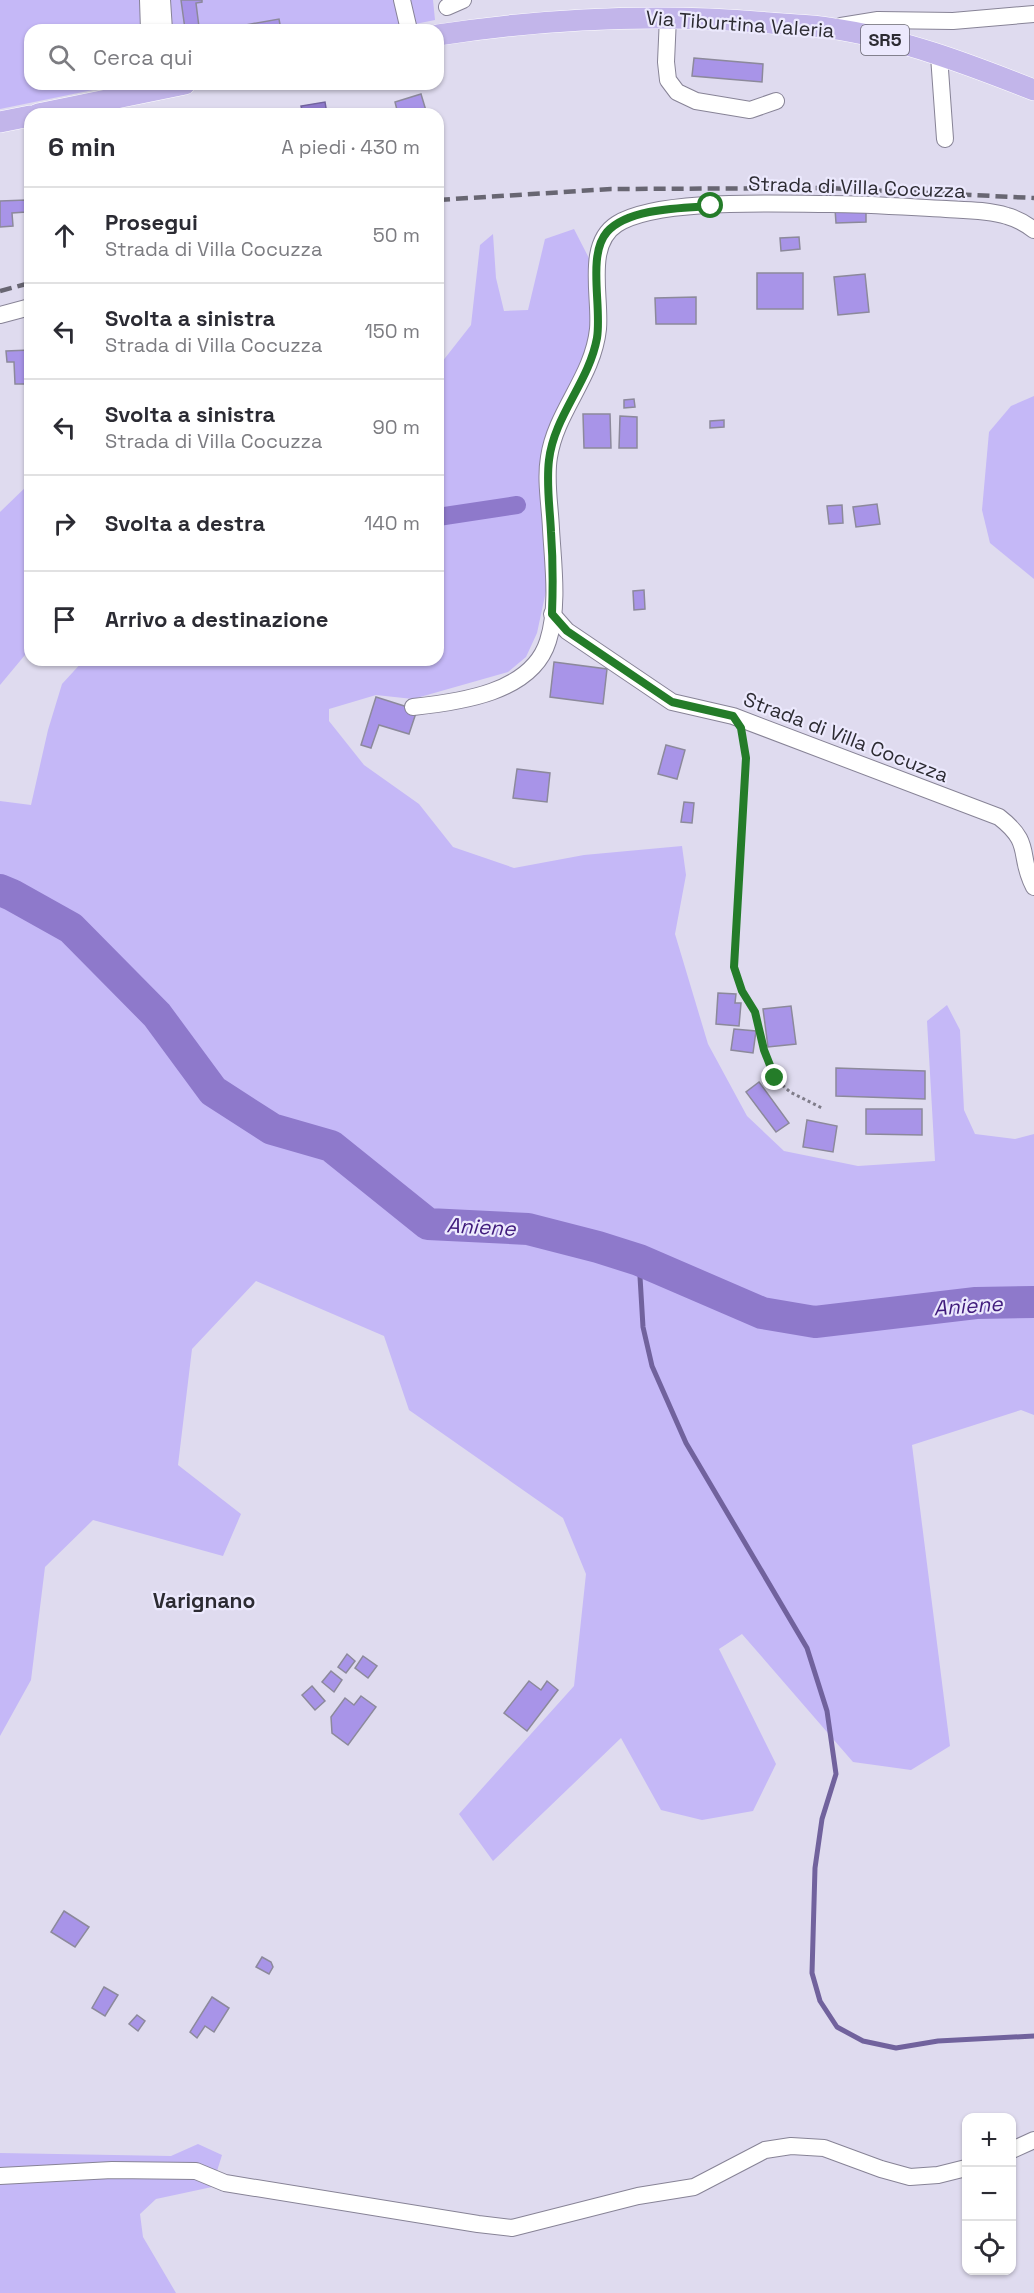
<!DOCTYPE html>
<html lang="it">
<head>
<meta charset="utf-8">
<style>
	:root { --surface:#fff; --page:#f2f2f3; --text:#2b2b33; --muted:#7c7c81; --line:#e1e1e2 }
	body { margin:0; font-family:"Space Grotesk",sans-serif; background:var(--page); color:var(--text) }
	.controls { position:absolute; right:18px; bottom:18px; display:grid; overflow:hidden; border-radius:12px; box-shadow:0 2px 4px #0004 }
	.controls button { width:54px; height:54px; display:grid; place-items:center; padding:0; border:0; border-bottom:2px solid var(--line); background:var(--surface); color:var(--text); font:30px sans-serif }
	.stop { position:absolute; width:18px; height:18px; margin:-14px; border:4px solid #247c29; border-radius:50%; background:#fff }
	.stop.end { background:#247c29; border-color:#fff; box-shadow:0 2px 6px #0008 }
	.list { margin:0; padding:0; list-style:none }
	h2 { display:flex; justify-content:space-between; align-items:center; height:78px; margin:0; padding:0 24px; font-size:26px }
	h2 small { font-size:20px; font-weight:400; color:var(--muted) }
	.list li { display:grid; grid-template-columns:39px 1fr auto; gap:18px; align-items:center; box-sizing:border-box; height:96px; padding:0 24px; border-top:2px solid var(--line) }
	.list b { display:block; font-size:22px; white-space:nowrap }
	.list p { margin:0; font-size:20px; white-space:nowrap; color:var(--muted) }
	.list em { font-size:20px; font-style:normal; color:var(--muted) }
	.icon { flex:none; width:33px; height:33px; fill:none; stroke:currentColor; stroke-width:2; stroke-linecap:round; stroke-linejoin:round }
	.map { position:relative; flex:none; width:1034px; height:2293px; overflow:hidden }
	.search { position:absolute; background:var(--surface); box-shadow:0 2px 4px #0004; left:24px; top:24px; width:420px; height:66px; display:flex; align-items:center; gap:15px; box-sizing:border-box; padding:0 21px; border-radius:18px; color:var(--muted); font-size:22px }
	.panel { position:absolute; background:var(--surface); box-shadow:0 2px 4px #0004; left:24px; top:108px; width:420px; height:558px; border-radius:18px }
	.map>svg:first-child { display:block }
</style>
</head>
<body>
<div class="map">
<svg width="1034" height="2293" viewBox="0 0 1034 2293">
	<rect width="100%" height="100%" fill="#dfdbef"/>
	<!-- green -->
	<g fill="#c5b8f7">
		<path d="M0 0H433L435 20 385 30H30V84H122L0 109Z"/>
		<path d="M574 229 594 268 589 344 549 432 539 474 549 577 537 633 526 657 508 672 413 699 376 695 329 709V721L364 765 419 804 453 847 514 868 584 855 682 846 686 875 675 934 708 1044 747 1116 784 1151 858 1166 935 1161 927 1021 947 1005 960 1030 964 1110 975 1134 1015 1139 1034 1134V1415L1021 1410 912 1445 950 1746 911 1770 853 1762 742 1634 719 1649 776 1764 753 1811 702 1820 661 1810 621 1738 493 1861 459 1814 574 1686 586 1574 563 1518 409 1410 384 1336 256 1281 192 1349 178 1465 241 1514 223 1556 93 1520 45 1567 31 1680 0 1736V801L31 805 48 730 62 684 84 660H438V367L471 325 480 245 493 234 496 278 504 311 528 310 545 239Z"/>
		<path d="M1034 396V579L990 543 982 510 989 432 1011 406Z"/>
		<path d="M30 483V649L0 685V512Z"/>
		<path d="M198 2144 222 2155 212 2187 156 2199 140 2214 143 2237 176 2293H0V2153L171 2156Z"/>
	</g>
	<!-- water -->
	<path fill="#8e79cb" stroke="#71629d" stroke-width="1.5" d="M325 102 327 114H303L301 106Z"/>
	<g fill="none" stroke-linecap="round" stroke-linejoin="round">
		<!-- stream -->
		<path stroke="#71629d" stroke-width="5" d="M639 1260 643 1327 652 1366 686 1443 807 1648 827 1711 836 1774 822 1819 815 1868 812 1973 820 2001 837 2027 863 2041 896 2048 938 2041 1034 2036"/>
		<!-- canal -->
		<path stroke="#8e79cb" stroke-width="18" d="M438 517 517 505"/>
		<!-- river -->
		<path stroke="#8e79cb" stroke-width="32" d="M0 890 12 895 71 928 157 1015 213 1091 272 1129 331 1146 428 1224 528 1229 598 1247 639 1260 762 1313 815 1322 976 1303 1034 1302"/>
	</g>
	<!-- building -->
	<g fill="#a894e8" stroke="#8c899b" stroke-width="1.5">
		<path d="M181 0H202V2L196 3 199 27 185 29Z"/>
		<path d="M279 19 281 30H241L240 26Z"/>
		<path d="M694 58 763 64 762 82 692 76Z"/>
		<path d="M421 94 427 114H398L395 102Z"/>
		<path d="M26 200V212L12 213 13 226 0 227V201Z"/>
		<path d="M835 209H866V222L836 223Z"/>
		<path d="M799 237 800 249 781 251 780 238Z"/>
		<rect x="757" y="273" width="46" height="36"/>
		<path d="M865 274 869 312 838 315 834 277Z"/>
		<path d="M696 297V324H656L655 298Z"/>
		<path d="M30 350V384H15L14 362H7L6 351Z"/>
		<path d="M634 399 635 407 624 408V400Z"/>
		<path d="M583 414H610L611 448H584Z"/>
		<path d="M620 416 637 417V448H619Z"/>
		<path d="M724 420V427L710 428V421Z"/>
		<path d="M877 504 880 524 856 527 853 507Z"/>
		<path d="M842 505 843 523 829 524 827 506Z"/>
		<path d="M644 590 645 609 634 610 633 591Z"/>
		<path d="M554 662 607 669 603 704 550 697Z"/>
		<path d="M376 697 417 710 409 734 379 725 371 748 361 745Z"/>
		<path d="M666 745 685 750 677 779 658 774Z"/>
		<path d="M517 769 550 773 547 802 513 798Z"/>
		<path d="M684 802 694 803 692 823 681 822Z"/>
		<path d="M718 993 736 994 735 1003H741L739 1026 716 1024Z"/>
		<path d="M791 1006 796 1044 768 1047 763 1009Z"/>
		<path d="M734 1029 756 1031 753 1053 731 1050Z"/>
		<path d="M836 1068 925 1071V1099L836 1096Z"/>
		<path d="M759 1082 789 1123 776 1132 746 1092Z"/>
		<path d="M866 1109H922V1135L866 1134Z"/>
		<path d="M807 1120 837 1126 833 1152 803 1147Z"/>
		<path d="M347 1654 355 1661 346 1673 338 1667Z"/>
		<path d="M363 1656 377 1666 368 1678 355 1668Z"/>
		<path d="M331 1671 342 1680 334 1692 322 1682Z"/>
		<path d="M529 1681 541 1690 547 1681 558 1690 527 1731 504 1713Z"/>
		<path d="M312 1686 325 1701 315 1710 302 1695Z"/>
		<path d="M361 1696 376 1707 348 1745 332 1733 331 1717 345 1698 354 1705Z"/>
		<path d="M64 1911 89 1927 75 1947 51 1932Z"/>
		<path d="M262 1957 271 1962 273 1967 269 1974 256 1967Z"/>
		<path d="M104 1987 118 1995 105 2016 92 2008Z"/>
		<path d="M212 1997 229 2008 214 2032 205 2026 197 2038 190 2032Z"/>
		<path d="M137 2015 145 2021 138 2031 129 2024Z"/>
	</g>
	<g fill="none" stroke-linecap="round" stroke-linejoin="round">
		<defs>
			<g id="minor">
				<path d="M148 0 149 30"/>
				<path d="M162 0 164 30"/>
				<path d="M402 0 409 30"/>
				<path d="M447 7 463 0"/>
				<path d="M668 17 666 62 668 80 677 92 696 101 750 110 776 101"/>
				<path d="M841 26 878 20 953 21 1034 14"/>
				<path d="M939 56 945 139"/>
				<path d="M0 315 30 307"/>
				<path d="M552 614 567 631 672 702 733 716 999 817C1034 844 1017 855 1034 887"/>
				<path d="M413 707C459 702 532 693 548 641 559 606 553 564 551 529 550 505 545 480 549 457 556 411 593 377 598 329 601 297 585 244 617 224 657 198 779 204 829 204 868 204 907 207 946 209 966 210 988 210 1007 216 1018 219 1026 224 1034 230"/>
				<path d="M1012 2150 1034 2140"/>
				<path d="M0 2176 112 2170 196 2171 225 2183 478 2224 512 2228 638 2196 694 2187 765 2150 791 2146 824 2148 881 2169 910 2177 938 2175 966 2168"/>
			</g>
			<g id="major">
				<path d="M438 35C549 18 658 13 770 23 790 25 810 25 829 28 900 38 968 64 1034 90"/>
				<path d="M38 114 185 84"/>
				<path d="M0 122 30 116"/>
			</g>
		</defs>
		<!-- minor casing -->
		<use href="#minor" stroke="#878396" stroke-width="18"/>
		<!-- major casing -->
		<use href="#major" stroke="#fff" stroke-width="22"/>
		<!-- path -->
		<path stroke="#7f7c89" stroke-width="3" stroke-dasharray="3 3" stroke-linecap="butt" d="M743 737 746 758 734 967 742 991 755 1012 764 1050 775 1078 790 1092 822 1108"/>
		<!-- minor -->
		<use href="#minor" stroke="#fff" stroke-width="16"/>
		<!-- major -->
		<use href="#major" stroke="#c2b5ea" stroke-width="21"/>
		<!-- rail -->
		<g stroke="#686672" stroke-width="4.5" stroke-dasharray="12 6" stroke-linecap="butt">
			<path d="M438 200 611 189 827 188 1034 198"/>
			<path d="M0 291 30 283"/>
		</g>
	</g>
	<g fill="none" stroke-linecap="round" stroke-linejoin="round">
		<!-- route -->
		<path stroke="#247c29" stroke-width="8" d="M711 206C682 208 628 208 607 232 587 255 602 307 597 338 589 382 554 416 549 460 546 484 550 509 551 532 553 560 553 587 552 614L567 631 672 702 733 716 741 728 746 758 734 967 742 991 755 1012 764 1050 775 1078"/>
	</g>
	<g text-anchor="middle" stroke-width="4.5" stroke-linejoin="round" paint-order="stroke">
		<!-- shield labels -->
		<rect fill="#ece9fd" stroke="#66646f" stroke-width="1.5" x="861" y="25" width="48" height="30" rx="4.5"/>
		<g font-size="18" font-weight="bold" fill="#2c2b32">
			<text x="885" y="46">SR5</text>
		</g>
		<!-- street labels -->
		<g font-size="20" fill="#2c2b32" stroke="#ece9fd">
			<text transform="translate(740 24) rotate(4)" y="7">Via Tiburtina Valeria</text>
			<text transform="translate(857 187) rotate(2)" y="7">Strada di Villa Cocuzza</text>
			<text transform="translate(846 737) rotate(21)" y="7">Strada di Villa Cocuzza</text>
		</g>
		<!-- water labels -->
		<g font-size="21" font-style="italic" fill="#401b7c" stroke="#ece9fd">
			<text transform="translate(481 1227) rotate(3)" y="7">Aniene</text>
			<text transform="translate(968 1306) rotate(-4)" y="7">Aniene</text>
		</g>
		<!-- neighbourhood labels -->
		<g font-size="21" font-weight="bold" fill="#2c2b32" stroke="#ece9fd">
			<text x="204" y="1608">Varignano</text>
		</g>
	</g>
</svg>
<div class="controls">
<button>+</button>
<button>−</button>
<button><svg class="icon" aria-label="locate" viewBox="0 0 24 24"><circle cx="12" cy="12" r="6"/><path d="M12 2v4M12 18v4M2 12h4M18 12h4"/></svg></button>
</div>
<div class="stop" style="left:711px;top:206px"></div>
<div class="stop end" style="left:775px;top:1078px"></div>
<div class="search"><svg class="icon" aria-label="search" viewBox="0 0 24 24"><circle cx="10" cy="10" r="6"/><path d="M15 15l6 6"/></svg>Cerca qui</div>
<section class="panel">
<h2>6 min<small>A piedi · 430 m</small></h2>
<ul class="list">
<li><svg class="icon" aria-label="ahead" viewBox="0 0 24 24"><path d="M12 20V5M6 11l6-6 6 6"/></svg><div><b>Prosegui</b><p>Strada di Villa Cocuzza</p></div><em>50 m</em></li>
<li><svg class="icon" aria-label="left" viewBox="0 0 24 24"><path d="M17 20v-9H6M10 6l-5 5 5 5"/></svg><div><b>Svolta a sinistra</b><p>Strada di Villa Cocuzza</p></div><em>150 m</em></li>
<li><svg class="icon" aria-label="left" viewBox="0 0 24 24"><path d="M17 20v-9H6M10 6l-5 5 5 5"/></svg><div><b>Svolta a sinistra</b><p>Strada di Villa Cocuzza</p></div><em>90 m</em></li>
<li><svg class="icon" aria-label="right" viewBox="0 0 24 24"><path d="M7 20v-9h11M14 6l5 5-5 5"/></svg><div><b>Svolta a destra</b></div><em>140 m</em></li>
<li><svg class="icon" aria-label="arrive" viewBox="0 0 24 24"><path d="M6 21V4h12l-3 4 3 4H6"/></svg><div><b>Arrivo a destinazione</b></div></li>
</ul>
</section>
</div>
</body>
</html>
